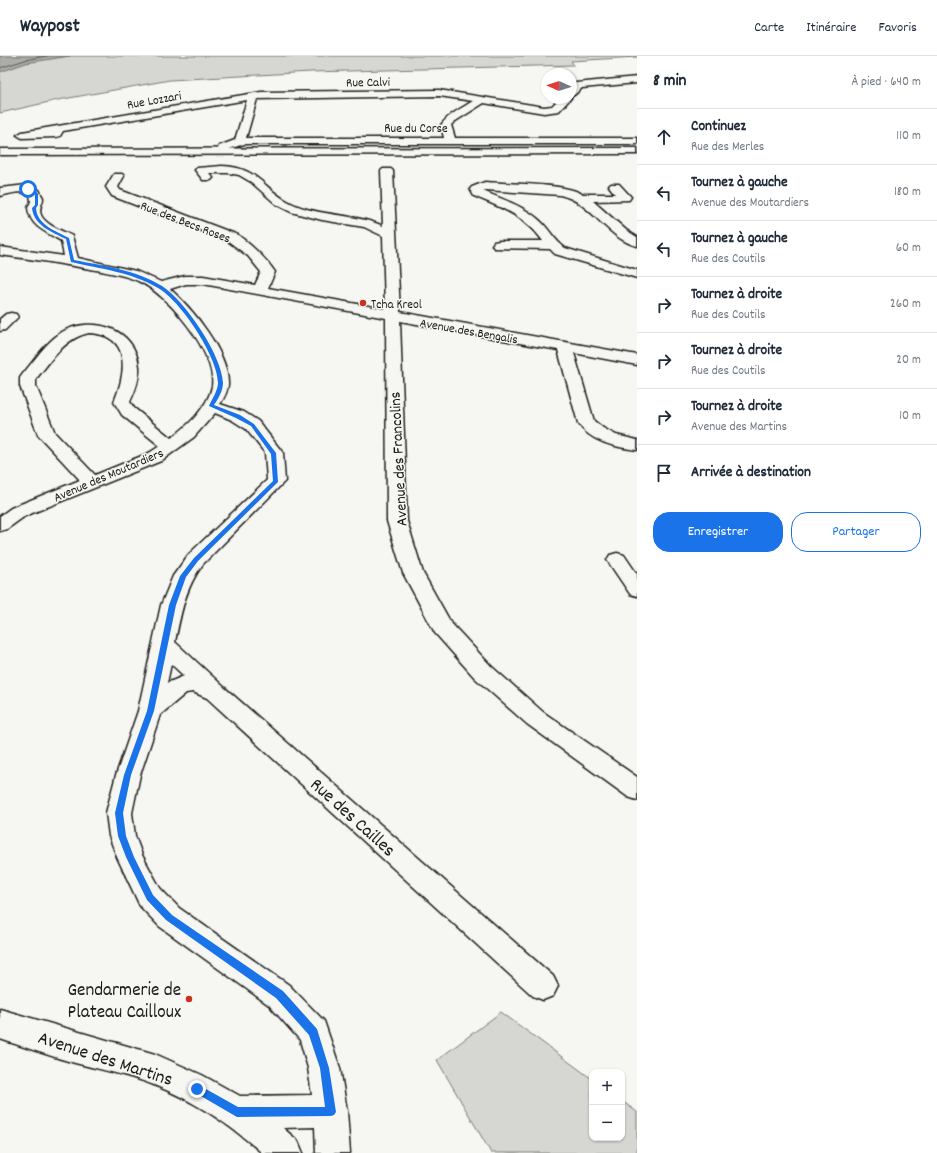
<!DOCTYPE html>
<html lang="fr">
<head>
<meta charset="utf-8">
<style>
	:root { --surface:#fff; --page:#f6f6f7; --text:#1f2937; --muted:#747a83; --line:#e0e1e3; --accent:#1a73e8 }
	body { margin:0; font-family:Dekko,sans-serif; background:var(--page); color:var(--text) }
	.controls { position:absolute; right:12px; bottom:12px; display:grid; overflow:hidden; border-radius:8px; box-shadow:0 1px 3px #0004 }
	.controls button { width:36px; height:36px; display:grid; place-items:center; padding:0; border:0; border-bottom:1px solid var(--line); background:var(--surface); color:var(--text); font:20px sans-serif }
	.compass { position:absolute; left:541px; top:12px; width:36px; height:36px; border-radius:50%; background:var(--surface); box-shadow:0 1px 3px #0004; rotate:273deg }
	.stop { position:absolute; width:12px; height:12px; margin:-9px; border:3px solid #1a73e8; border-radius:50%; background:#fff }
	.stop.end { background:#1a73e8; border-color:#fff; box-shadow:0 1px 4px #0008 }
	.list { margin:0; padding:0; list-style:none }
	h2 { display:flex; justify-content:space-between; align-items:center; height:52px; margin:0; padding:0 16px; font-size:17px }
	h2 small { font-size:13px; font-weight:400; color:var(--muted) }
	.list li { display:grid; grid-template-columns:26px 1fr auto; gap:12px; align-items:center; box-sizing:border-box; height:56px; padding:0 16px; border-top:1px solid var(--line) }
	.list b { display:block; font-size:15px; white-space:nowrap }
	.list p { margin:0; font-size:13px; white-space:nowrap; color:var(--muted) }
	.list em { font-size:13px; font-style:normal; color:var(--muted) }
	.actions { display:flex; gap:8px; padding:12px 16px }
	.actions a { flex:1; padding:9px 0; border:1px solid var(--accent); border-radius:16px; text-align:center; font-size:14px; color:var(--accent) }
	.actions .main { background:var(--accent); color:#fff }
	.icon { flex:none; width:22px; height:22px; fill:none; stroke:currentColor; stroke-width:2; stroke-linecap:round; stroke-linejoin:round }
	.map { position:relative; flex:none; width:637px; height:1097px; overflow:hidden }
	header { display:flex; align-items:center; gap:24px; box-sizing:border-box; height:56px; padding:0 20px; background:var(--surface); border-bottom:1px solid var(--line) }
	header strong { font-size:19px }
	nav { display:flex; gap:22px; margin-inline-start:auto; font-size:14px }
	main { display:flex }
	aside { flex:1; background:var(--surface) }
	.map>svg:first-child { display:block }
</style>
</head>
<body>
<header>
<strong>Waypost</strong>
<nav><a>Carte</a><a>Itinéraire</a><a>Favoris</a></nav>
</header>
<main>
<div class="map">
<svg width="637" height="1097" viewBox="0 0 637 1097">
	<rect width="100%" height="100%" fill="#f6f6f2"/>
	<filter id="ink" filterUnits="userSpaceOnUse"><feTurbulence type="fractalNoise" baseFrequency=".025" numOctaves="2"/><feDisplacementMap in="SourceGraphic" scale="8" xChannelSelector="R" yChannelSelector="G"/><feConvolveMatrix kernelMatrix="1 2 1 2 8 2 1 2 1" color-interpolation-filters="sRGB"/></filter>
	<g filter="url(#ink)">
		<!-- green -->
		<g fill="#d6d6d2" stroke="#797977">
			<path d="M0 0H637V1L571 5 574 9 311 16 170 24 58 44 0 57Z"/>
			<path d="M501 956 592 1023V1082H622V1045L637 1056V1097H491L437 1004Z"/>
		</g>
		<!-- water -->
		<path fill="#acaca9" stroke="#727271" d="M0 0H70L26 7 0 16Z"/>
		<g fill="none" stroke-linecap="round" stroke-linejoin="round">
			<!-- shore -->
			<path stroke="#565654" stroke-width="1" d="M0 12 25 4 47 0"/>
			<defs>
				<g id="minor">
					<path d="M637 21V27L582 32 574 39 571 40V32L576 27Z"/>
					<path d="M439 34 544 51 552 50 560 42H571L559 55 544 57 484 47 454 66 451 69 455 82H637V88H244L223 95 219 94 218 92 219 90 235 84 247 44 63 75 60 80 56 81 22 82 17 79 22 76 261 36ZM439 40 473 45C462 52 449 58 441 69L444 82H246L257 43Z"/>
					<path d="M222 110C259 111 263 134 291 147 320 161 354 157 383 170L381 115 383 113H391L393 115 400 256 637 299V309L574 297 594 365 603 372 616 379 637 384V394C616 391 590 386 578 367L558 294 400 265 407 465 423 517 451 567 491 610 543 656 637 721V744L628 741 527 668 475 622 435 577 403 517 387 465 386 262 203 228H186L170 233C192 252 229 297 228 328 228 335 224 342 220 348L244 356 258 365 283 397 285 425 203 508C185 532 181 557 175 586L225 632 553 920 558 930 553 940 543 944 533 940 207 642 193 636 186 637 160 659 140 719 132 757 135 780 142 799 160 832 179 852 289 929 324 965 340 1012 347 1055 350 1097H316L315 1071 283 1072 298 1085 303 1097H262C231 1069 193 1044 154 1029 129 1019 102 1014 75 1007 50 1000 25 991 0 983V953L155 998 202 1019 240 1040 312 1039 308 1012 300 984 269 949 159 870 140 850 117 801 109 780 106 757 116 719 138 655 161 549 173 520 189 498 267 424 265 397 246 373 232 364 215 357 194 381 161 405 25 460 7 473 0 475V460L11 452 80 424 38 379 20 330V322L22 319C34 305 46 286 62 276 92 259 136 272 139 311 140 323 135 335 130 346L134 352 171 382C188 370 208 351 212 330 217 297 167 237 138 225 125 219 110 217 96 214 64 208 32 203 0 199V191L64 200 61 185C47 176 30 171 28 152L31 145 30 139C22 133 9 138 0 140V132L27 129 39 134 43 142C43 147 40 150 40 155 41 168 62 174 72 180L78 202 136 215 161 226 185 220H203L255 229 261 216 248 200 228 185 112 140 106 131 114 118H122L124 120 118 131 120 134 238 179C252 190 265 201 275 216L268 232 385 253 383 180 364 171 322 164 291 156 277 149 251 126 239 119 228 117H209L213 122 211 124H203L195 114 197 112ZM89 277C132 279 126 317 114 346L122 359 160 390 149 397 95 419 55 377 36 330V323C51 305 64 282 89 277ZM171 608 184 620 167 627Z"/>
					<path d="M485 126C508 128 564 127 582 138H615L609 130 611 128H619L631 141 629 144 593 145 626 174 637 181V190C606 182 592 146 560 139L486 134 483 135C501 143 522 149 538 163 548 171 554 184 565 192L637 214V222L555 198 550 193 494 192 492 189 494 186 499 185H543C524 159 502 152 474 140L470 133 472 131Z"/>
					<path d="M11 257 16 258 18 261 5 274 0 275V263L6 258Z"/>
					<path d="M617 497 624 499 637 518V540L630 538 607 504 610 499Z"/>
				</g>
				<path id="major" d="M637 92V98L0 99V93Z"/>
			</defs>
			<!-- minor casing -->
			<use href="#minor" stroke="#1c1c1c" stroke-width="3"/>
			<!-- major casing -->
			<use href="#major" stroke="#1c1c1c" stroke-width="3"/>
			<!-- minor -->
			<use href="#minor" fill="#f6f6f2" fill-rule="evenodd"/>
			<!-- major -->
			<use href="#major" fill="#f6f6f2" fill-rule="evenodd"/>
		</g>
	</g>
	<!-- route -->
	<path fill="#1a73e8" d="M28 132 34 133 38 138V149L36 152C37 169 56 175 69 182L74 204C104 210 136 214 162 230 185 245 222 299 223 327 223 335 218 343 214 349L240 359 254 368 276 397 278 426 198 505 186 521 176 549 154 655 131 719 123 757 126 780 134 801 153 839 172 859 283 935 317 973 329 1012 336 1056 334 1059 331 1060 237 1061 194 1036 192 1033 194 1029 197 1028 238 1051H325L320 1012 309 979 276 942 166 864 147 844 126 801 118 780 115 757 124 719 147 655 169 549 180 520 194 502 273 425 271 398 251 370 236 362 209 350C212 343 217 336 218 328 219 302 180 244 158 232 131 216 101 213 71 206L66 183C52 176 34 170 32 152L35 149V138L31 134 26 133Z"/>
	<!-- markers -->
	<g fill="#c8321e" stroke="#f6f6f2" stroke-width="1.5">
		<circle cx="363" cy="247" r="4"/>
		<circle cx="189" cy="943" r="4"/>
	</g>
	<g text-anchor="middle" stroke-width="3" stroke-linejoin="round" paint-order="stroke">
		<!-- far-street labels -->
		<g font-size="13" fill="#1c1c1c" stroke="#f6f6f2">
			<text transform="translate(368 25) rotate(-1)" y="5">Rue Calvi</text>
			<text transform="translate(154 43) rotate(-10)" y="5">Rue Lozzari</text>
			<text x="416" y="76">Rue du Corse</text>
			<text transform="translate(186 165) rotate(21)" y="5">Rue des Becs Roses</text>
			<text transform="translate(469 274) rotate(10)" y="5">Avenue des Bengalis</text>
			<text transform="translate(108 418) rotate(-23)" y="5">Avenue des Moutardiers</text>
		</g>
		<!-- far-poi labels -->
		<g font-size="13" fill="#1c1c1c" stroke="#f6f6f2" text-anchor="start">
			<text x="371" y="252">Tcha Kreol</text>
		</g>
		<!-- street labels -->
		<g font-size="16" fill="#1c1c1c" stroke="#f6f6f2">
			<text transform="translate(397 403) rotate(-93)" y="6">Avenue des Francolins</text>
		</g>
		<!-- near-street labels -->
		<g font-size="19" fill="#1c1c1c" stroke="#f6f6f2">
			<text transform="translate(354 760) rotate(42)" y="7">Rue des Cailles</text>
			<text transform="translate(106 1001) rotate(18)" y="7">Avenue des Martins</text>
		</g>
		<!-- near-poi labels -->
		<g font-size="19" fill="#1c1c1c" stroke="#f6f6f2" text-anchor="end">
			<text x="181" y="939">Gendarmerie de<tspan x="181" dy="22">Plateau Cailloux</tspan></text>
		</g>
	</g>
</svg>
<div class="controls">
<button>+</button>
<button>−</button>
</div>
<svg class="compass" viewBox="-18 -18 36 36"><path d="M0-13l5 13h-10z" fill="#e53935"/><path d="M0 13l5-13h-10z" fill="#747a83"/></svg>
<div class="stop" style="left:28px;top:133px"></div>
<div class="stop end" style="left:197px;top:1033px"></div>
</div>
<aside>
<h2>8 min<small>À pied · 640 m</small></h2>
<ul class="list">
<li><svg class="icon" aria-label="ahead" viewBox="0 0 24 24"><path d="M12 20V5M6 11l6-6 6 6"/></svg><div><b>Continuez</b><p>Rue des Merles</p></div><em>110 m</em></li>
<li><svg class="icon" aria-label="left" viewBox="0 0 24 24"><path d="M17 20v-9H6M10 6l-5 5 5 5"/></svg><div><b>Tournez à gauche</b><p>Avenue des Moutardiers</p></div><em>180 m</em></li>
<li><svg class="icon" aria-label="left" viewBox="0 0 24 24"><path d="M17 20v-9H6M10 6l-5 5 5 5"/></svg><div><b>Tournez à gauche</b><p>Rue des Coutils</p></div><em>60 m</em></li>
<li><svg class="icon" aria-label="right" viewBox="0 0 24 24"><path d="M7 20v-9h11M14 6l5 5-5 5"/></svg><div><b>Tournez à droite</b><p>Rue des Coutils</p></div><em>260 m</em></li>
<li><svg class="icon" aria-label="right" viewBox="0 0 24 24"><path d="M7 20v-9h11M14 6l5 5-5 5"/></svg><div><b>Tournez à droite</b><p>Rue des Coutils</p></div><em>20 m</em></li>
<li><svg class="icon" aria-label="right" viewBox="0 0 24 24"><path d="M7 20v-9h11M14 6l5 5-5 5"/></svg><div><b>Tournez à droite</b><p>Avenue des Martins</p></div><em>10 m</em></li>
<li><svg class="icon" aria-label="arrive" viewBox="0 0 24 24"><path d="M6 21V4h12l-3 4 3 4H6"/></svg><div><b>Arrivée à destination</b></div></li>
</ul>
<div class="actions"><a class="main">Enregistrer</a><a>Partager</a></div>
</aside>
</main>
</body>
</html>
